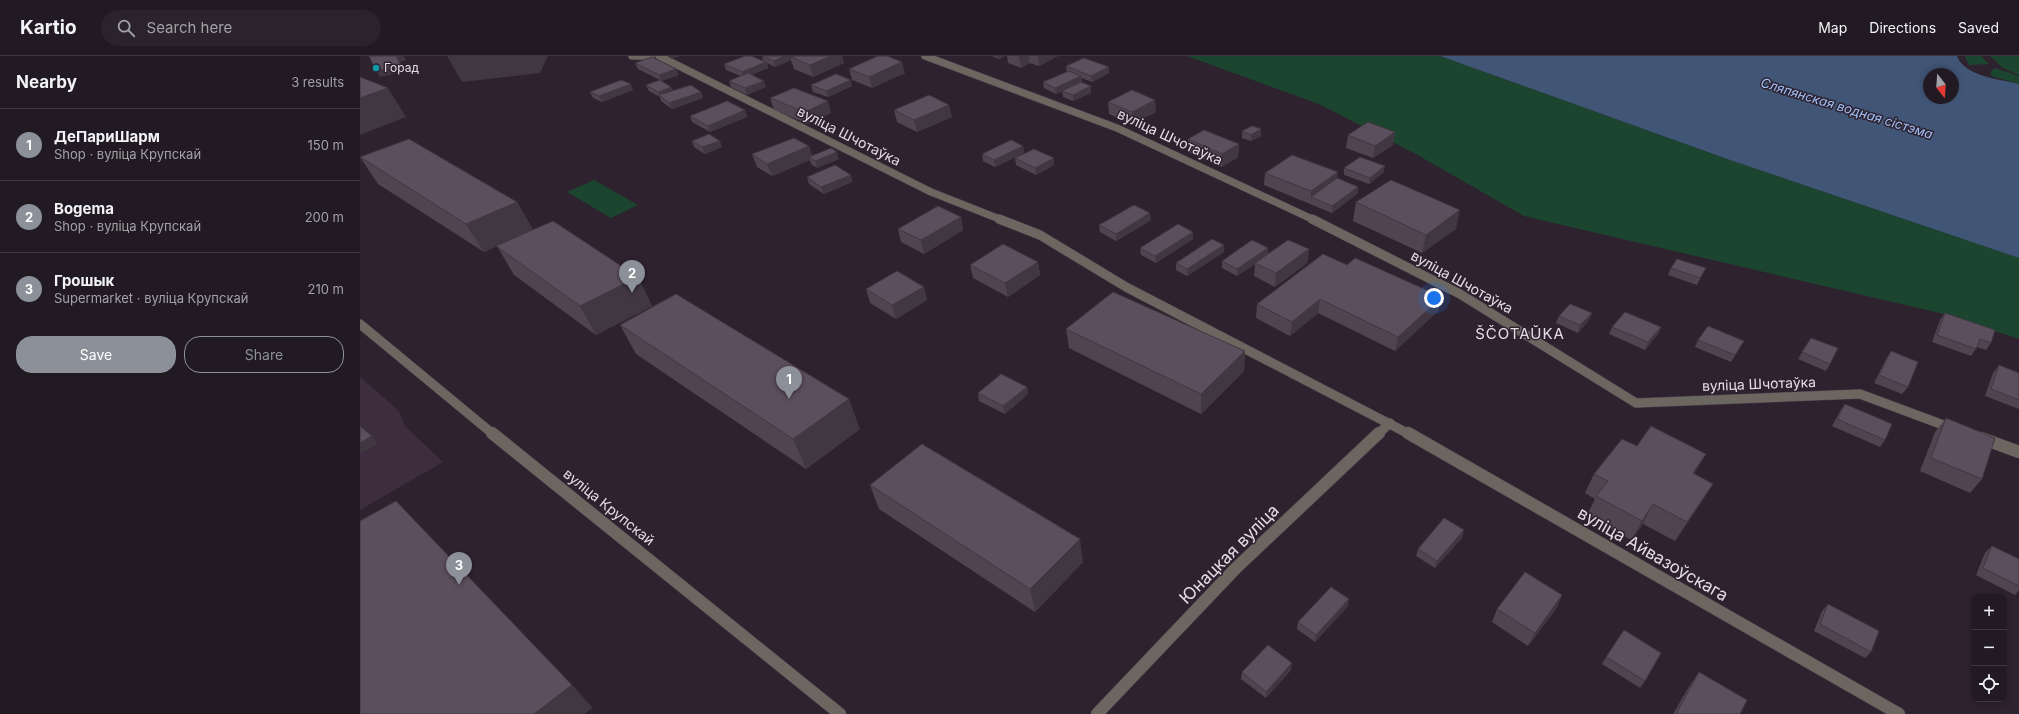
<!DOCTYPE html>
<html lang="en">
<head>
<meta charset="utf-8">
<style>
	:root { --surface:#221a23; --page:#2a232b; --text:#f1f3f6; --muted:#a2a1a6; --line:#3f3841; --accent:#8c9099 }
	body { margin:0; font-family:Inter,sans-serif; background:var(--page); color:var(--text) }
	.controls { position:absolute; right:12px; bottom:12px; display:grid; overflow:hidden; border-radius:8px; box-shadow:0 2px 6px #0003 }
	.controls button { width:36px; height:36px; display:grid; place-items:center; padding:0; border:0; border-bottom:1px solid var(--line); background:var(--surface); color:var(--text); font:20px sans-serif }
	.compass { position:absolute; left:1563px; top:12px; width:36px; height:36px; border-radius:50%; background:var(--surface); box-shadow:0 2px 6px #0003; rotate:163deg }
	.you { position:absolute; left:1074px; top:242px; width:14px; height:14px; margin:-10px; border:3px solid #fff; border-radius:50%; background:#1a73e8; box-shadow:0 0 0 6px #1a73e833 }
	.badge { display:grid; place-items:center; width:26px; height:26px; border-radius:50%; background:var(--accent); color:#fff; font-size:13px; font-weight:700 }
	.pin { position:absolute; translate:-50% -33px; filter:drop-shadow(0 1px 2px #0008) }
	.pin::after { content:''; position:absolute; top:21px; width:14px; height:12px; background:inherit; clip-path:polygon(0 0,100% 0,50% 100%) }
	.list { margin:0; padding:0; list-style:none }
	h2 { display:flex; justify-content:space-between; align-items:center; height:52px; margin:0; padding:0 16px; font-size:17px }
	h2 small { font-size:13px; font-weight:400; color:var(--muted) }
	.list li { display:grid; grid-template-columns:26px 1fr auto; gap:12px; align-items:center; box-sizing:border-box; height:72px; padding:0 16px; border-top:1px solid var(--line) }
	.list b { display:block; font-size:15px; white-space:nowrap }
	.list p { margin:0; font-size:13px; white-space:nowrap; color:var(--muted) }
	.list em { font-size:13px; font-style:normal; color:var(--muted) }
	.actions { display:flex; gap:8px; padding:12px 16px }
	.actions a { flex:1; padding:9px 0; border:1px solid var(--accent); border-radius:16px; text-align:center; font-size:14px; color:var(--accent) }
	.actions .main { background:var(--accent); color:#fff }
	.icon { flex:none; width:22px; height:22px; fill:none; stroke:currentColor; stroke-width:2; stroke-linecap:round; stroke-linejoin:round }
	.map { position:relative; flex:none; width:1659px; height:658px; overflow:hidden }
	header { display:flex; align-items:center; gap:24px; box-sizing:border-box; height:56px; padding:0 20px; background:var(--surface); border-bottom:1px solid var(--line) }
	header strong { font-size:19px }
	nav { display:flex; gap:22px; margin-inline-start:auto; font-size:14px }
	.search { width:280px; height:36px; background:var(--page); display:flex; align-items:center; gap:10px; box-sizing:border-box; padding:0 14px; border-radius:22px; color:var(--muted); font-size:15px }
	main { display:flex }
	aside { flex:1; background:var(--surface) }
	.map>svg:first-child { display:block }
</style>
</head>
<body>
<header>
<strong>Kartio</strong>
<div class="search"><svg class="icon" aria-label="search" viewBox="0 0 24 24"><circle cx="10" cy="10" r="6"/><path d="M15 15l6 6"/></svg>Search here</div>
<nav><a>Map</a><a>Directions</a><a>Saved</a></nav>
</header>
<main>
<aside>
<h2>Nearby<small>3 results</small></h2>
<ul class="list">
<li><span class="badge">1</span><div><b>ДеПариШарм</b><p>Shop · вуліца Крупскай</p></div><em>150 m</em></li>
<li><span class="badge">2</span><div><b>Bogema</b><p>Shop · вуліца Крупскай</p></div><em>200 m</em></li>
<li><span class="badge">3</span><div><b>Грошык</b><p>Supermarket · вуліца Крупскай</p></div><em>210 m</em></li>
</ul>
<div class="actions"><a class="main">Save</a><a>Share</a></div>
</aside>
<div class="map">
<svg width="1659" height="658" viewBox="0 0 1659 658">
	<rect width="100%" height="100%" fill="#2e222f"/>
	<!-- built -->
	<path fill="#3d2d3e" d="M0 321 38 354 45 370 83 406 0 454Z"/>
	<!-- green -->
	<g fill="#1c4530">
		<path d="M827 0H1080L1370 104 1659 202V283L1584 258 1164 160 1054 97 961 49Z"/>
		<path d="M1605 0H1621L1629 8 1609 9Z"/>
		<path d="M1630 0H1659V19L1643 12Z"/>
		<path d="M1635 12 1659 20V28L1631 20V15Z"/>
		<path d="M234 124 278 149 251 162 207 136Z"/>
	</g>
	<!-- water -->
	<path fill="#415576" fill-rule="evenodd" d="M1080 0H1597C1605 21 1640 23 1659 28V202L1370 104ZM1569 18H1593V42H1569Z"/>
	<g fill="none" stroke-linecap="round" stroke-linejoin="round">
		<defs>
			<g id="minor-far2">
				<path d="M272 0H291"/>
				<path d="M299 0 571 136 642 164"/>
				<path d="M565 0 757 72 954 164"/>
			</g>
			<g id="minor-far1">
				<path d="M639 163 680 179 766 231 1049 378"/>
				<path d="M952 163 1100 238 1276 347 1500 338 1594 373"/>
				<path d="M1018 378 1030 367"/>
			</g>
			<g id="minor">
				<path d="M1048 377 1539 658"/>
				<path d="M1621 382 1659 396"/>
				<path d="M737 658 876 512 1019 377"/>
			</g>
			<path id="tertiary-far1" d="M0 268 133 378"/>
			<path id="tertiary" d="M132 377 480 658"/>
		</defs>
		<!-- minor-far2 casing -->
		<use href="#minor-far2" stroke="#4b404c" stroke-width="8"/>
		<!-- minor-far1 casing -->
		<use href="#minor-far1" stroke="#4b404c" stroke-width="10"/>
		<!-- minor casing -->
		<use href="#minor" stroke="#4b404c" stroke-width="13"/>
		<!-- tertiary-far1 casing -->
		<use href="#tertiary-far1" stroke="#4b404c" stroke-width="10"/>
		<!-- tertiary casing -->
		<use href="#tertiary" stroke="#4b404c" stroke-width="13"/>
		<!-- minor-far2 -->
		<use href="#minor-far2" stroke="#6c6660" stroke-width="7"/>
		<!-- minor-far1 -->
		<use href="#minor-far1" stroke="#6c6660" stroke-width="9"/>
		<!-- minor -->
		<use href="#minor" stroke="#6c6660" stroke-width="12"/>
		<!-- tertiary-far1 -->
		<use href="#tertiary-far1" stroke="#6c6660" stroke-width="9"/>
		<!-- tertiary -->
		<use href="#tertiary" stroke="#6c6660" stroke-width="12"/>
	</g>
	<!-- wall -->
	<g fill="#4f4450">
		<path d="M402 0H482L484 7 453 21 434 13 431 4 415 11 407 7 408 12 391 19 406 31 387 39 371 31 369 25 381 20 366 14 364 8 403 5Z"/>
		<path d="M632 0H645L639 3Z"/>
		<path d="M647 0H698L679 10 670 7 661 12 648 7Z"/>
		<path d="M275 7 319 19 301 25 311 31 313 35 341 36 343 42 312 53 301 45 300 41 289 35 286 29 300 24 278 13Z"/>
		<path d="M706 10 749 17 732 26 722 22V26L696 38 684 32 683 26 707 16Z"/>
		<path d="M489 13 545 17 512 32 492 24Z"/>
		<path d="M451 29 492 30 468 41 453 36Z"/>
		<path d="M273 34 242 46 233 42 230 36Z"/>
		<path d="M702 35 731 37 713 45 703 41Z"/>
		<path d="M410 42 471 57 448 68 414 54Z"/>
		<path d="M748 46 796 56 772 68 749 58Z"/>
		<path d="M385 54 387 61 350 76 332 66 330 60Z"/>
		<path d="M534 54 592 61 557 76 537 66Z"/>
		<path d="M882 75 901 80 891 85 882 82Z"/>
		<path d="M988 79 1033 89 1013 102 986 92Z"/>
		<path d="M828 83 879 88 878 101 862 111 828 96Z"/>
		<path d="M332 85 362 91 345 98 334 91Z"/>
		<path d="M449 90 452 100 479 103 457 112 451 108 450 104 412 120 397 111 392 98Z"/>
		<path d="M663 90 664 97 635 111 623 105 622 98Z"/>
		<path d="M0 101 157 146 173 174 278 221 292 250 236 279 154 219 137 190 124 196 18 128Z"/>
		<path d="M655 102H694V109L676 119 656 109Z"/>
		<path d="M984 112 1024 116 1009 128 984 119Z"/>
		<path d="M905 117 977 122 998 131V137L972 157 904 129Z"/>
		<path d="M491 119 492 126 464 138 449 128 447 121Z"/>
		<path d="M996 146 1096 173 1062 197 993 165Z"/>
		<path d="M601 161 603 174 564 198 541 186 538 173Z"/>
		<path d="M791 164 756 185 740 176 739 169Z"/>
		<path d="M833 176V183L796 207 781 199 780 192Z"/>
		<path d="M908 192V198L949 193 947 207 915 231 894 220 895 208 877 220 862 212V205Z"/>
		<path d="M864 196 827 220 816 214V207Z"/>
		<path d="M678 206 680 219 648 241 613 222 610 209Z"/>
		<path d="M987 209 1082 241 1078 255 1035 295 958 257 930 280 896 262 897 248Z"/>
		<path d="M1311 212 1342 219 1337 229 1308 219Z"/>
		<path d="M564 231 567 244 536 263 510 247 506 233Z"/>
		<path d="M1585 257 1631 287 1626 294 1617 291 1611 300 1572 286 1580 264Z"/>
		<path d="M1199 260 1229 264 1218 277 1196 267Z"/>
		<path d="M260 269 500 373 446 413 276 298Z"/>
		<path d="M1252 271H1301L1298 278 1285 294 1249 278Z"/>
		<path d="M706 273 885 295 884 315 841 358 709 292Z"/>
		<path d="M1451 282 1470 308 1466 315 1438 303Z"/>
		<path d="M1338 284 1380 292 1371 306 1335 291Z"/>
		<path d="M1531 295 1548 331 1542 338 1514 327 1526 303Z"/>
		<path d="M1639 309 1659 317V353L1625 340 1633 317Z"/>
		<path d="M667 331 668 338 645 358 619 345 618 337Z"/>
		<path d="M1485 348 1525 384 1520 391 1472 370 1480 355Z"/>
		<path d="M1586 362 1622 423 1610 437 1560 415 1575 376Z"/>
		<path d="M1234 418H1334L1341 447 1315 485 1283 468 1271 484 1227 459 1235 443 1225 437Z"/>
		<path d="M510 429 723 506 675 556 519 453Z"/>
		<path d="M1102 482 1075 512 1056 500 1058 493Z"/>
		<path d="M1632 490 1659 503V534L1655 539 1616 519 1625 497Z"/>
		<path d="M1202 539 1196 553 1168 590 1132 566 1137 553Z"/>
		<path d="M1468 548 1511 596 1505 602 1454 575 1462 555Z"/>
		<path d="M988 550 955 586 937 573 938 566Z"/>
		<path d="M1246 601 1285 625 1280 632 1242 608Z"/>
		<path d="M931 614 906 642 881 623 882 616Z"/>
		<path d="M1339 616 1380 658H1313L1330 629Z"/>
	</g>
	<!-- shaded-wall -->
	<g fill="#403741">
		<path d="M36 0H44L46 4 40 6 45 15 20 21 16 15Z"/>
		<path d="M87 0H188L180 17 102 26Z"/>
		<path d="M310 0H321L311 3Z"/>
		<path d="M424 0H440L431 1V4L415 11 414 5Z"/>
		<path d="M471 0H482L484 7 453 21 450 9Z"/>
		<path d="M638 0H645L639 3Z"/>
		<path d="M659 0H669L670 7 661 12Z"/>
		<path d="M678 0H698L679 10Z"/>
		<path d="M406 6 408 12 385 22 382 16Z"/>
		<path d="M542 6 545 17 512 32 509 21Z"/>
		<path d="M749 11V17L732 26 731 20Z"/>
		<path d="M316 13 319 19 301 25 299 19Z"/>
		<path d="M721 20 722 26 696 38 695 32Z"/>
		<path d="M491 24 492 30 468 41 466 35Z"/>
		<path d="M404 25 406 31 387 39 385 32Z"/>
		<path d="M271 28 273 34 242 46 239 40Z"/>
		<path d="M731 30V37L713 45V39Z"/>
		<path d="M311 31 314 37 300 40 298 36Z"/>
		<path d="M28 32 46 61 0 79V42Z"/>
		<path d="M341 36 343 42 312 53 309 47Z"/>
		<path d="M795 44 796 56 772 68V56Z"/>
		<path d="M468 45 471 57 448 68 445 56Z"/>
		<path d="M589 49 592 61 557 76 554 64Z"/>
		<path d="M385 54 387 61 350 76 348 70Z"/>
		<path d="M901 73V80L891 85V79Z"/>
		<path d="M1035 76 1033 89 1013 102 1015 90Z"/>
		<path d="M360 85 362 91 345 98 342 91Z"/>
		<path d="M879 88 878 101 862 111V98Z"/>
		<path d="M449 90 453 103 449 101 450 104 412 120 407 108Z"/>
		<path d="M663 90 664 97 635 111 634 104Z"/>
		<path d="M477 96 479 103 457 112 455 105Z"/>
		<path d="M694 102V109L676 119 675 112Z"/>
		<path d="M1025 110 1024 116 1009 128 1010 122Z"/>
		<path d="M978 116 976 129 951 141V135Z"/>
		<path d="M491 119 492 126 464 138 461 131Z"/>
		<path d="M998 131V137L972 157V150Z"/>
		<path d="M157 146 173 174 124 196 106 168Z"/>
		<path d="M1100 154 1096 173 1062 197 1066 179Z"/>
		<path d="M790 157 791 164 756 185V178Z"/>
		<path d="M601 161 603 174 564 198 561 184Z"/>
		<path d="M833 176V183L796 207 795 200Z"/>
		<path d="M864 189V196L827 220V213Z"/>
		<path d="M908 192 907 199 877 220V213Z"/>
		<path d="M949 193 947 207 915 231 916 217Z"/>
		<path d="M678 206 680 219 648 241 645 227Z"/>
		<path d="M278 221 292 250 236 279 220 250Z"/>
		<path d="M564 231 567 244 536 263 532 249Z"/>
		<path d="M1082 241 1078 255 1035 295 1038 281Z"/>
		<path d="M960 243 958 257 930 280 932 266Z"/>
		<path d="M1232 257 1229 264 1218 277 1220 269Z"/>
		<path d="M1301 271 1298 278 1285 294 1288 286Z"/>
		<path d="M1384 285 1380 292 1371 306 1375 299Z"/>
		<path d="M885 295 884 315 841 358V338Z"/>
		<path d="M667 331 668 338 645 358 643 350Z"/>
		<path d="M489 343 500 373 446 413 433 383Z"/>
		<path d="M12 380 18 388 0 397V387Z"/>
		<path d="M1346 398 1335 417 1322 437 1333 417Z"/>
		<path d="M1353 428 1341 447 1315 485 1327 466Z"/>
		<path d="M1293 448 1283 468 1271 484 1282 465Z"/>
		<path d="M1104 474 1102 482 1075 512 1077 505Z"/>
		<path d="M720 483 723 506 675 556 670 533Z"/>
		<path d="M1202 539 1196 553 1168 590 1175 577Z"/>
		<path d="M989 543 988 550 955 586 956 579Z"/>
		<path d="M932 607 931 614 906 642V636Z"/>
		<path d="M212 629 233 652 224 658H174Z"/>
	</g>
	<!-- building -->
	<g fill="#5c4f5d" stroke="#403741">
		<path d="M9 0H36L41 9 16 15Z"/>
		<path d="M385 0H391L406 6 382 16 364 8Z"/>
		<path d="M402 0H424L414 5Z"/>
		<path d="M434 0H471L450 9 431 1Z"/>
		<path d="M518 0H527L542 6 509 21 489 13Z"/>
		<path d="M292 1 316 13 299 19 275 7Z"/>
		<path d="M724 2 749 11 731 20 706 10Z"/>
		<path d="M709 15 721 20 695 32 683 26Z"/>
		<path d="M388 17 404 25 385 32 369 25Z"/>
		<path d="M476 18 491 24 466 35 451 29Z"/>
		<path d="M0 21 28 32 0 42Z"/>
		<path d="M261 24 271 28 239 40 230 36Z"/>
		<path d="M300 24 311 31 298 36 286 29Z"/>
		<path d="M721 26 731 30 713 39 702 35Z"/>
		<path d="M331 29 341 36 309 47 299 39Z"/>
		<path d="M434 32 468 45 445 56 410 42Z"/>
		<path d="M772 34 795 44 772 56 748 46Z"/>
		<path d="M569 39 589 49 554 64 534 54Z"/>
		<path d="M367 45 385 54 348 70 330 60Z"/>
		<path d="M1008 66 1035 76 1015 90 988 79Z"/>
		<path d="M892 70 901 73 891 79 882 75Z"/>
		<path d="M844 74 879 88 862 98 828 83Z"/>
		<path d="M349 78 360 85 342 91 332 85Z"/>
		<path d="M434 82 449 90 407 108 392 98Z"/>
		<path d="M49 83 157 146 106 168 0 101Z"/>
		<path d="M651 84 663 90 634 104 622 98Z"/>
		<path d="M471 92 477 96 455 105 449 101Z"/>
		<path d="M674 93 694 102 675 112 655 102Z"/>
		<path d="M932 99 978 116 951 135 905 117Z"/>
		<path d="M1000 101 1025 110 1010 122 984 112Z"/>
		<path d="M475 109 491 119 461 131 447 121Z"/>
		<path d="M977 122 998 131 972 150 951 141Z"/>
		<path d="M1031 124 1100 154 1066 179 996 146Z"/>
		<path d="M774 149 790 157 756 178 739 169Z"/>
		<path d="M578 150 601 161 561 184 538 173Z"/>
		<path d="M193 165 278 221 220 250 136 190Z"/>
		<path d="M818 168 833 176 795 200 780 192Z"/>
		<path d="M852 183 864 189 827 213 816 207Z"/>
		<path d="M892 184 908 192 877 213 862 205Z"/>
		<path d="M928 184 949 193 916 217 895 207Z"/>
		<path d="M643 188 678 206 645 227 610 209Z"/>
		<path d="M963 198 987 209 995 202 1082 241 1038 281 960 243 932 266 897 248Z"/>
		<path d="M1317 203 1346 212 1340 222 1311 212Z"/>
		<path d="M537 215 564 231 532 249 506 233Z"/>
		<path d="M753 236 885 295 841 338 706 273Z"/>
		<path d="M316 238 489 343 433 383 260 269Z"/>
		<path d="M1210 248 1232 257 1220 269 1199 260Z"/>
		<path d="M1265 256 1301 271 1288 286 1252 271Z"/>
		<path d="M1585 257 1635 274 1631 287 1620 283 1616 293 1577 279Z"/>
		<path d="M1348 270 1384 285 1375 299 1338 284Z"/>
		<path d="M1451 282 1478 292 1470 308 1442 296Z"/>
		<path d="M1531 295 1558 306 1548 331 1519 319Z"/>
		<path d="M1639 309 1659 317V344L1631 333Z"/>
		<path d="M641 318 667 331 643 350 618 337Z"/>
		<path d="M1485 348 1532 368 1525 384 1477 363Z"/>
		<path d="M1586 362 1635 382 1622 423 1571 402Z"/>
		<path d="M0 370 12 380 0 387Z"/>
		<path d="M1291 370 1346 398 1333 417 1353 428 1327 466 1293 448 1282 465 1236 440 1248 425 1234 418 1262 383 1277 390Z"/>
		<path d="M562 388 720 483 670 533 510 429Z"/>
		<path d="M36 445 212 629 174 658H0V465Z"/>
		<path d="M1084 462 1104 474 1077 505 1058 493Z"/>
		<path d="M1632 490 1659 503V530L1623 512Z"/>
		<path d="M1165 516 1202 539 1175 577 1137 553Z"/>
		<path d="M971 531 989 543 956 579 938 566Z"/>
		<path d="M1468 548 1519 575 1511 596 1460 568Z"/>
		<path d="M1264 574 1301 597 1285 625 1246 601Z"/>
		<path d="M908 589 932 607 906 636 882 616Z"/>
		<path d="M1339 616 1387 644 1380 658H1316Z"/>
	</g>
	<!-- markers -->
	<circle fill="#0f9aa8" stroke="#2e222f" stroke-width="1.5" cx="16" cy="12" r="4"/>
	<g text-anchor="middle" stroke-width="3" stroke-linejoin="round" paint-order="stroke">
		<!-- far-poi labels -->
		<g font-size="12" fill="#e4dce4" stroke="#2e222f" text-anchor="start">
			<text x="24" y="16">Горад</text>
		</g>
		<!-- far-water labels -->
		<g font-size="13" font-style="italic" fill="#9fc0fa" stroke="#2e222f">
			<text transform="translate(1487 52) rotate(17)" y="5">Сляпянская водная сістэма</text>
		</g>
		<!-- street labels -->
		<g font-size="14" fill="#e4dce4" stroke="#2e222f">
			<text transform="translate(489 80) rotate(27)" y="5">вуліца Шчотаўка</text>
			<text transform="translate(810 81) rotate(25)" y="5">вуліца Шчотаўка</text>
			<text transform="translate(1102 226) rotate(29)" y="5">вуліца Шчотаўка</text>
			<text transform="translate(1399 328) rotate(-2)" y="5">вуліца Шчотаўка</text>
			<text transform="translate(249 451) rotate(39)" y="5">вуліца Крупскай</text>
		</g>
		<!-- neighbourhood labels -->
		<g font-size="15" letter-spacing="1" fill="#e4dce4" stroke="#2e222f">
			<text x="1160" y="283">ŠČOTAŬKA</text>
		</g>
		<!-- near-street labels -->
		<g font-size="17" fill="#e4dce4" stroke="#2e222f">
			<text transform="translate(869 498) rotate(-45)" y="6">Юнацкая вуліца</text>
			<text transform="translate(1293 498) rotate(30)" y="6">вуліца Айвазоўскага</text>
		</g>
	</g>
</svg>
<div class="controls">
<button>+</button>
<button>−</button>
<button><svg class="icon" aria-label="locate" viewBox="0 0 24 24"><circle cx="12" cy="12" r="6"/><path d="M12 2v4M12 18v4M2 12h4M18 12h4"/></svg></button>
</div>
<svg class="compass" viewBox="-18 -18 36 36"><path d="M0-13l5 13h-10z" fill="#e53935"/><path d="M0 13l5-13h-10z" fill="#a2a1a6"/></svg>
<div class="you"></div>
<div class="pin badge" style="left:429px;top:343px">1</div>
<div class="pin badge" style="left:272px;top:237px">2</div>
<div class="pin badge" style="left:99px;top:529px">3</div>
</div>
</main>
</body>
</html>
